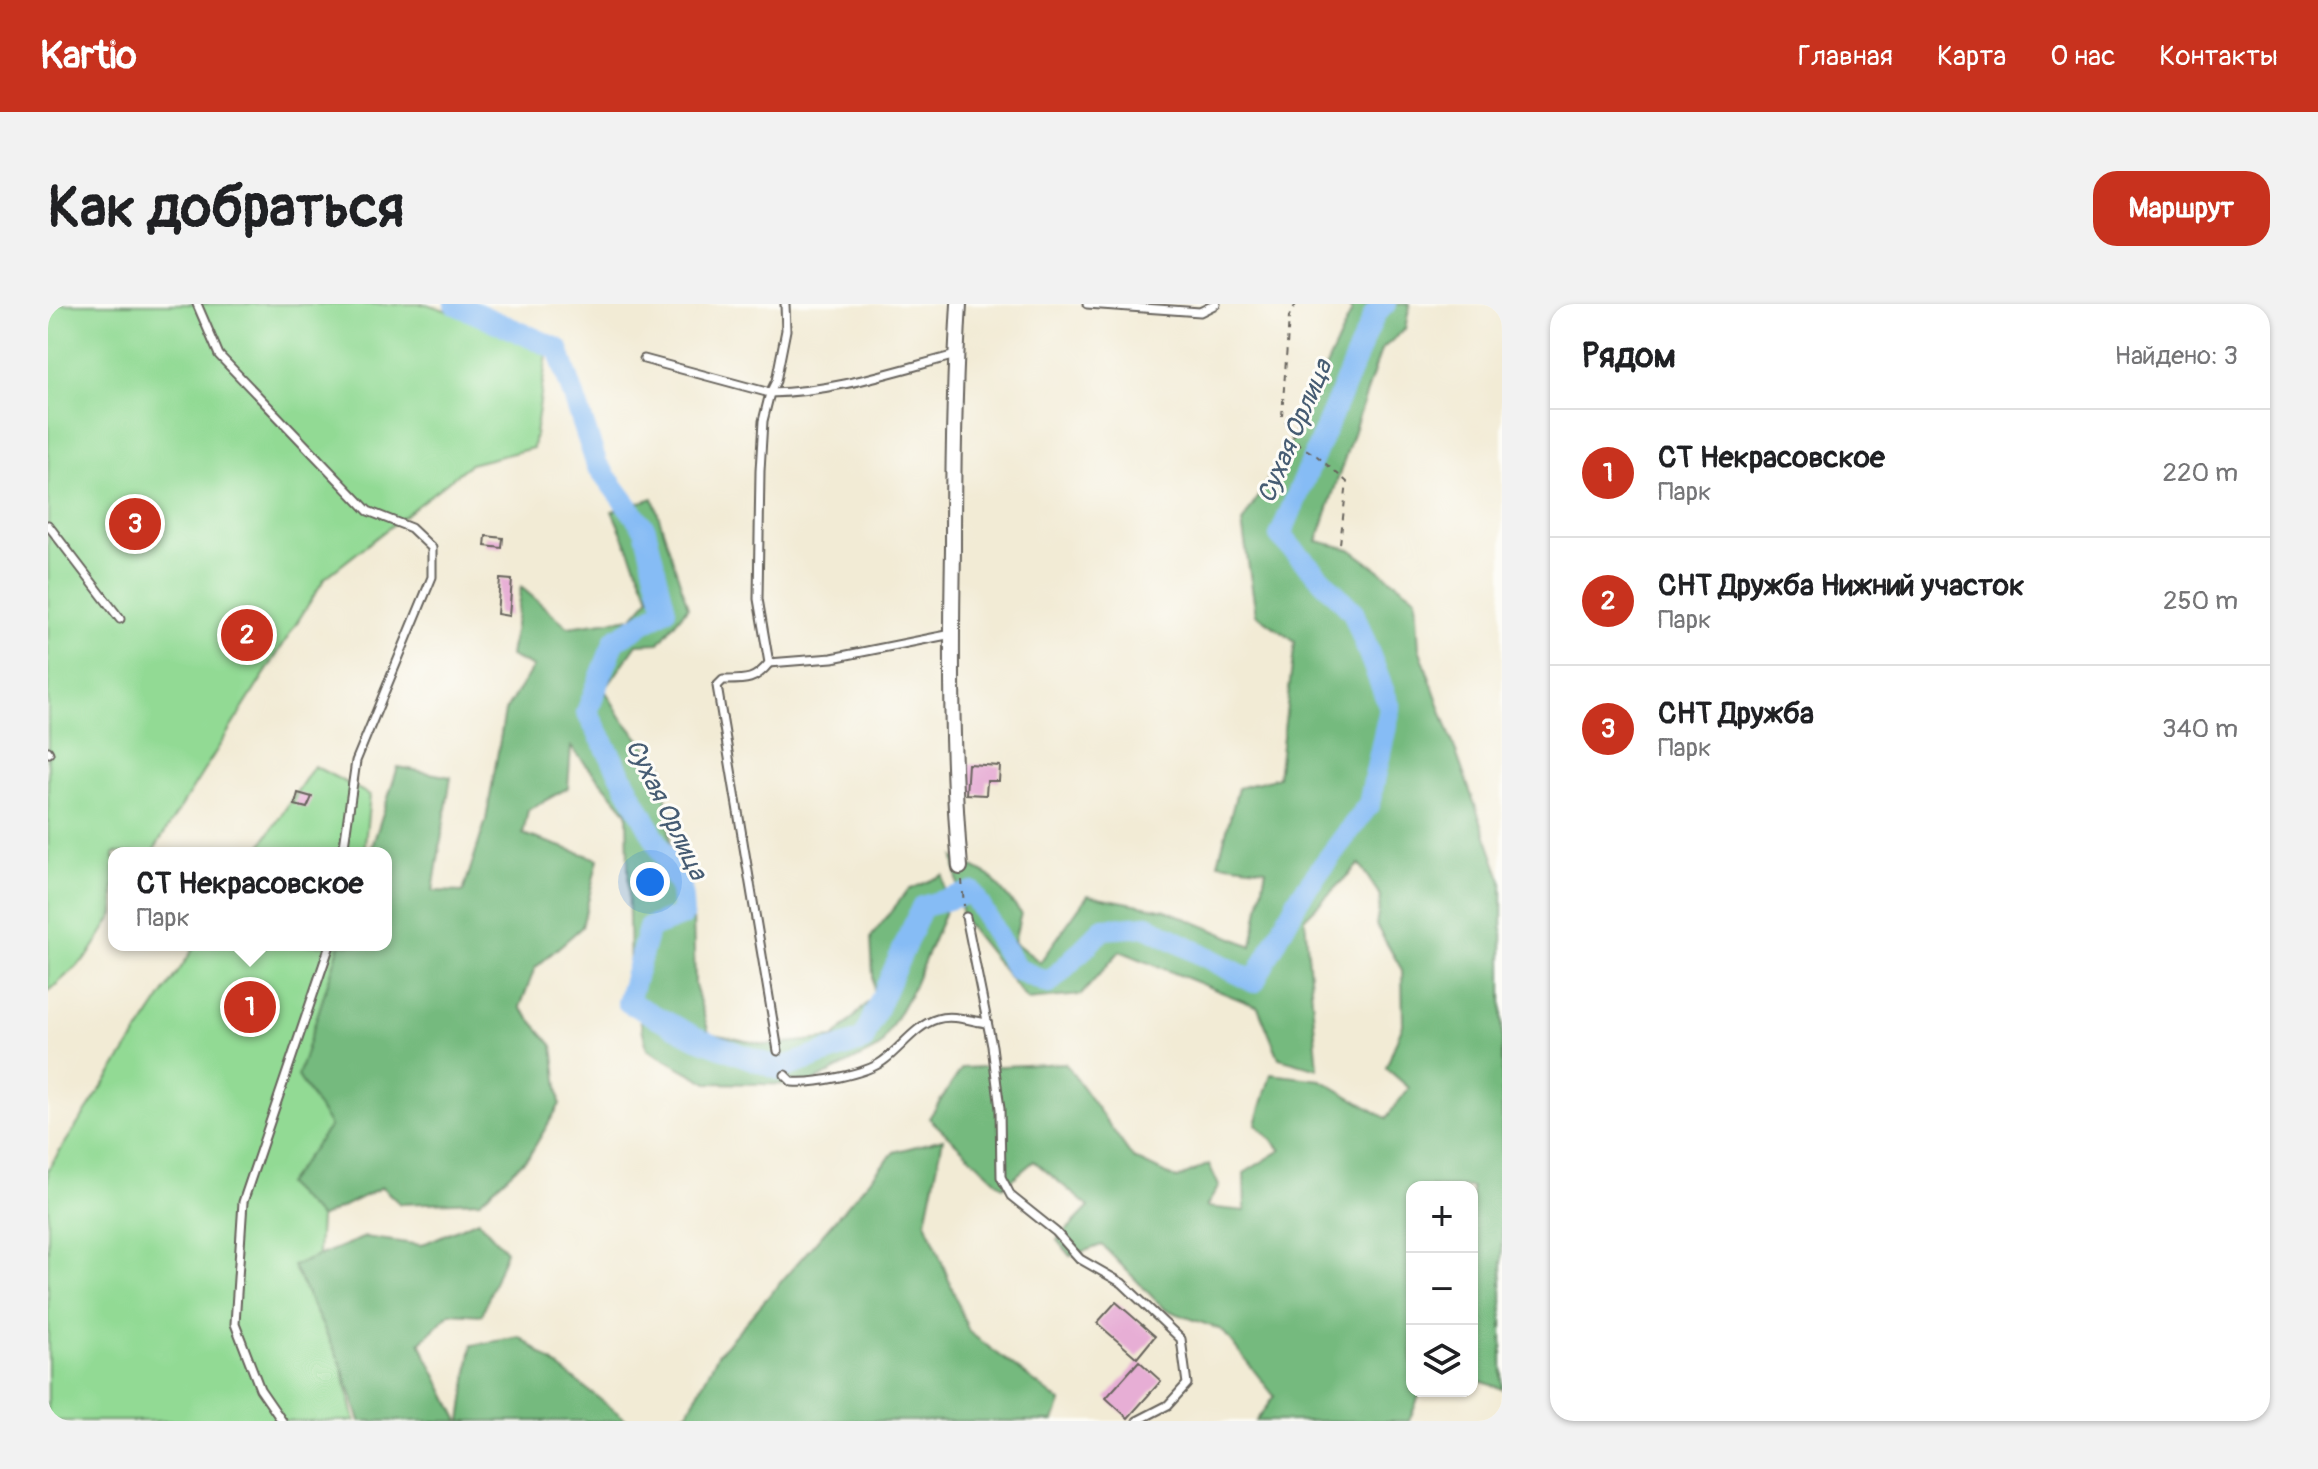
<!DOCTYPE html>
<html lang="ru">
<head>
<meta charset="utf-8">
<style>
	:root { --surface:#fff; --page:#f2f2f2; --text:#202124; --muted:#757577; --line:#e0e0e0; --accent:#c8321e }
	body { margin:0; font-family:Pangolin,sans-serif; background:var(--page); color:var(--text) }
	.controls { position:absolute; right:24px; bottom:24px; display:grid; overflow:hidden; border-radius:16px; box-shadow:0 2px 6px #0004 }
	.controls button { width:72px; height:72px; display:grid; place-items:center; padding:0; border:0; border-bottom:2px solid var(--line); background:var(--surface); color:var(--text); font:40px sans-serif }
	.you { position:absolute; left:602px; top:578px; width:28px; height:28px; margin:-20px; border:6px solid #fff; border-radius:50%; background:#1a73e8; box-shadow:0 0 0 12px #1a73e833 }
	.badge { display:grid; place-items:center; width:52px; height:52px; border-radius:50%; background:var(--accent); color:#fff; font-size:26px; font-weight:700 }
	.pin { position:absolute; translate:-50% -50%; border:4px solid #fff; box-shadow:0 2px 8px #0006 }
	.popup { position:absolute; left:60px; top:543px; width:284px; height:104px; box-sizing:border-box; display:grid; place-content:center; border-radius:16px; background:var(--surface); filter:drop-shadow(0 2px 6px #0005); font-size:26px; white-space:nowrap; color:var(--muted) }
	.popup b { font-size:30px; color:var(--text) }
	.popup::after { content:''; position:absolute; left:50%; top:100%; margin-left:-16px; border:16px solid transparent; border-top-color:var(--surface) }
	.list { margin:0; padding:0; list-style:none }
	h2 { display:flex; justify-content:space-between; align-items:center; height:104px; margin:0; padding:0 32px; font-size:34px }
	h2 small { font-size:26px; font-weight:400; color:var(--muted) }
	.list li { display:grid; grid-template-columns:52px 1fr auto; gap:24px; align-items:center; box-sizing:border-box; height:128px; padding:0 32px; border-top:2px solid var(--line) }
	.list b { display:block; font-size:30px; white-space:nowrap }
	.list p { margin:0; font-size:26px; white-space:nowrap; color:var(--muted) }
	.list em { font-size:26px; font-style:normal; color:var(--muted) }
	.icon { flex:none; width:44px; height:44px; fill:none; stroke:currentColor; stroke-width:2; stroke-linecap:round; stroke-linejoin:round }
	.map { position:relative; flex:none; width:1454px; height:1117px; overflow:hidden; border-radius:24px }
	header { display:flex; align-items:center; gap:48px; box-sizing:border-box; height:112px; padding:0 40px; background:var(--accent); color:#fff }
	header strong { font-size:38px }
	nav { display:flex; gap:44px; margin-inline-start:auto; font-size:28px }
	.intro { display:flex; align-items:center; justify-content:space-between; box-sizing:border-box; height:192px; padding:0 48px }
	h1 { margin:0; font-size:56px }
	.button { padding:20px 36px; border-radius:24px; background:var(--accent); color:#fff; font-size:28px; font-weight:700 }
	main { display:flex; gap:48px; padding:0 48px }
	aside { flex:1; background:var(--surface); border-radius:24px; box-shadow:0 2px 6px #0004 }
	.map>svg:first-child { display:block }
</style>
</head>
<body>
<header>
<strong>Kartio</strong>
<nav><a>Главная</a><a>Карта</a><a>О нас</a><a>Контакты</a></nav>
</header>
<div class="intro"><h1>Как добраться</h1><a class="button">Маршрут</a></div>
<main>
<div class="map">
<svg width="1454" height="1117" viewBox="0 0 1454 1117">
	<rect width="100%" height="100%" fill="#fdfcf7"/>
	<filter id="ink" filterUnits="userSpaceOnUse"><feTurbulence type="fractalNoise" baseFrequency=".0125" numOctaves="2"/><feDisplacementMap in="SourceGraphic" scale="16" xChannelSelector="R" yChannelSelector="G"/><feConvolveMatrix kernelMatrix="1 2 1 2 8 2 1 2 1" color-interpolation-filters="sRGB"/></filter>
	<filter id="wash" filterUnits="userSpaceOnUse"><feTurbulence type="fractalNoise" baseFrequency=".006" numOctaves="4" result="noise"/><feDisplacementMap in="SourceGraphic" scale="32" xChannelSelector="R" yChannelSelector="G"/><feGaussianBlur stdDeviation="1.8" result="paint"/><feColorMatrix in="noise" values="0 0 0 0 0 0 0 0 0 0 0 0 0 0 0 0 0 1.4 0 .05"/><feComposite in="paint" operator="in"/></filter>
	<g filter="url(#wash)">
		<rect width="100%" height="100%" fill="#f2ebd5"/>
		<!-- green -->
		<g fill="#92da94" stroke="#577b58" stroke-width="2">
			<path d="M0 0H379L424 15 499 51 485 144 422 160 277 274 104 549H66V610L40 652 0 688Z"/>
			<path d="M266 462 322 491 316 549H208Z"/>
			<path d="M148 641H304L274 882 269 964 307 1117H0V865Z"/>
		</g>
		<!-- forest -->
		<g fill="#75ba7e" stroke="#486b4d" stroke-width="2">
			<path d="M1298 0H1362L1357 25 1333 46 1269 237 1302 245 1368 293 1371 344 1454 577V1085L1424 1074V883H1364V1087H1373L1361 1117H1208L1226 1092 1174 1026 1116 1005 1054 941 1022 952 1009 936 1041 903 986 857 955 883 881 814 914 764 1017 759 1085 854 1129 875 1161 860 1171 882 1158 903 1197 907 1196 869 1233 846 1208 820 1223 770 1273 776 1338 814 1361 784 1338 764 1355 720 1354 666 1328 621 1333 593 1311 560 1257 614 1270 765 1231 754 1210 703 1072 647 1033 691 979 696 914 614 906 553 942 572 973 609 966 638 992 658 1040 591 1118 606 1204 642 1218 565 1170 559 1190 484 1230 473 1247 338 1208 310 1194 219 1243 138 1304 7Z"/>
			<path d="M605 194 640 303 611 339 589 340 557 386 573 413 615 463 625 566 645 612 647 681 661 729 718 741 786 734 826 692 823 633 860 586 895 571 897 608 864 686 832 743 759 781 660 779 599 745 582 672 579 508 523 443 520 484 480 506 475 530 550 555 534 623 487 664 472 703 505 742 512 800 481 852 432 897 352 900 334 883 272 914 238 881 282 822 250 772 292 641H338V549H322L350 463 403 473 385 587 415 588 438 516 457 407 485 363 462 352 473 283 520 323 584 314 602 293 564 207Z"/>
			<path d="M895 835 878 917 921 1028 1013 1098 1006 1117H620L640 1108 670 1050 846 848Z"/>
			<path d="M430 916 458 947 434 1011 402 1009 372 1039 411 1117H312L291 1055 245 962 317 933 373 941Z"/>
			<path d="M472 1033 580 1117H413L424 1041Z"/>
		</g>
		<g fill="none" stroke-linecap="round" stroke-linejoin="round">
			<!-- river -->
			<path stroke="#86bcf5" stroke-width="22" d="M407 0 510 45 549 161 597 225 617 306 567 336 539 408 633 583 635 611 601 624 580 698 649 734 731 765 815 736 874 603 924 588 968 665 1001 679 1055 625 1099 622 1206 678 1251 594 1321 500 1342 404 1305 308 1232 232 1327 9 1337 0"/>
		</g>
		<g id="blocks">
			<!-- building -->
			<g fill="#e7aed5">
				<path d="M438 232 455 234 454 244 437 242Z"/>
				<path d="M452 275 464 276 461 312 449 310Z"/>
				<path d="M920 460 952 462 951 477H939L938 491 918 490Z"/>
				<path d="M250 489 264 493 259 504 247 501Z"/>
				<path d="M1068 998 1107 1032 1089 1054 1049 1019Z"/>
				<path d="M1091 1057 1113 1077 1080 1114 1058 1094Z"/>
			</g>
		</g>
	</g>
	<g filter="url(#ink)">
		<use href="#blocks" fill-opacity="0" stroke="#67645d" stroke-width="2"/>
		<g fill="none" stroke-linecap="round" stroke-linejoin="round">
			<defs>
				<g id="service">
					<path d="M149 0 171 51 320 207 363 224 384 244V273L308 457 295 549"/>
					<path d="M1039 0 1152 8 1168 0"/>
					<path d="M596 55 722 89C786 88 847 67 908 51"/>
					<path d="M0 221 72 315"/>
					<path d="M721 359 784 354 904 330"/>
					<path d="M0 447 1 449"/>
					<path d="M918 613 944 742 952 805 953 873 963 892 1008 928 1032 955 1074 979 1133 1035 1139 1080 1120 1101 1089 1117"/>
					<path d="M730 747 669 382 675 376C697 376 707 377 721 359L710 295 712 167 715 117 722 89 728 77 738 26 737 0"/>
					<path d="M737 771 744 778C766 780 818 770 835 757 852 745 868 721 889 715 904 710 923 717 939 719"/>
					<path d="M234 1117 212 1085 187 1020 195 898 282 641"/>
				</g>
				<path id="minor" d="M911 0C906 82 905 163 905 245 903 351 903 457 912 563"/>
			</defs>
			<!-- service casing -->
			<use href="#service" stroke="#67645d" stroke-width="11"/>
			<!-- minor casing -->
			<use href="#minor" stroke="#67645d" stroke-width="18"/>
			<!-- path -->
			<g stroke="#67645d" stroke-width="2" stroke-dasharray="6 6" stroke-linecap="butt">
				<path d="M1248 0 1241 13 1234 112 1251 141 1269 152 1299 178 1292 240"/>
				<path d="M914 576 916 602"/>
			</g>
			<!-- service -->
			<use href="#service" stroke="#fff" stroke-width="7"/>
			<!-- minor -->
			<use href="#minor" stroke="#fff" stroke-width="14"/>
		</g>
	</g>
	<g text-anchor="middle" stroke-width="6" stroke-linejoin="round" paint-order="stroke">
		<!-- water labels -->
		<g font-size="26" font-style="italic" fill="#465c73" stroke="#fdfcf7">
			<text transform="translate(1246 127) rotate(-67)" y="9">Сухая Орлица</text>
			<text transform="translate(619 505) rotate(64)" y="9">Сухая Орлица</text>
		</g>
	</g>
</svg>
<div class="controls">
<button>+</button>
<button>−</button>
<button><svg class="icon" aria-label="layers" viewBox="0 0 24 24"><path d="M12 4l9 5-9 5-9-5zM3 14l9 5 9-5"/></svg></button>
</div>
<div class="you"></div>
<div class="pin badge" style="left:202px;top:703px">1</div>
<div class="popup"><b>СТ Некрасовское</b>Парк</div>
<div class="pin badge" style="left:199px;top:331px">2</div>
<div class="pin badge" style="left:87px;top:220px">3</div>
</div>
<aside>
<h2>Рядом<small>Найдено: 3</small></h2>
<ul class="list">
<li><span class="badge">1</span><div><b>СТ Некрасовское</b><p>Парк</p></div><em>220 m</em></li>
<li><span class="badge">2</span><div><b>СНТ Дружба Нижний участок</b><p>Парк</p></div><em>250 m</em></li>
<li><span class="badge">3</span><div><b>СНТ Дружба</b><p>Парк</p></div><em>340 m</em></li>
</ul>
</aside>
</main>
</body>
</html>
